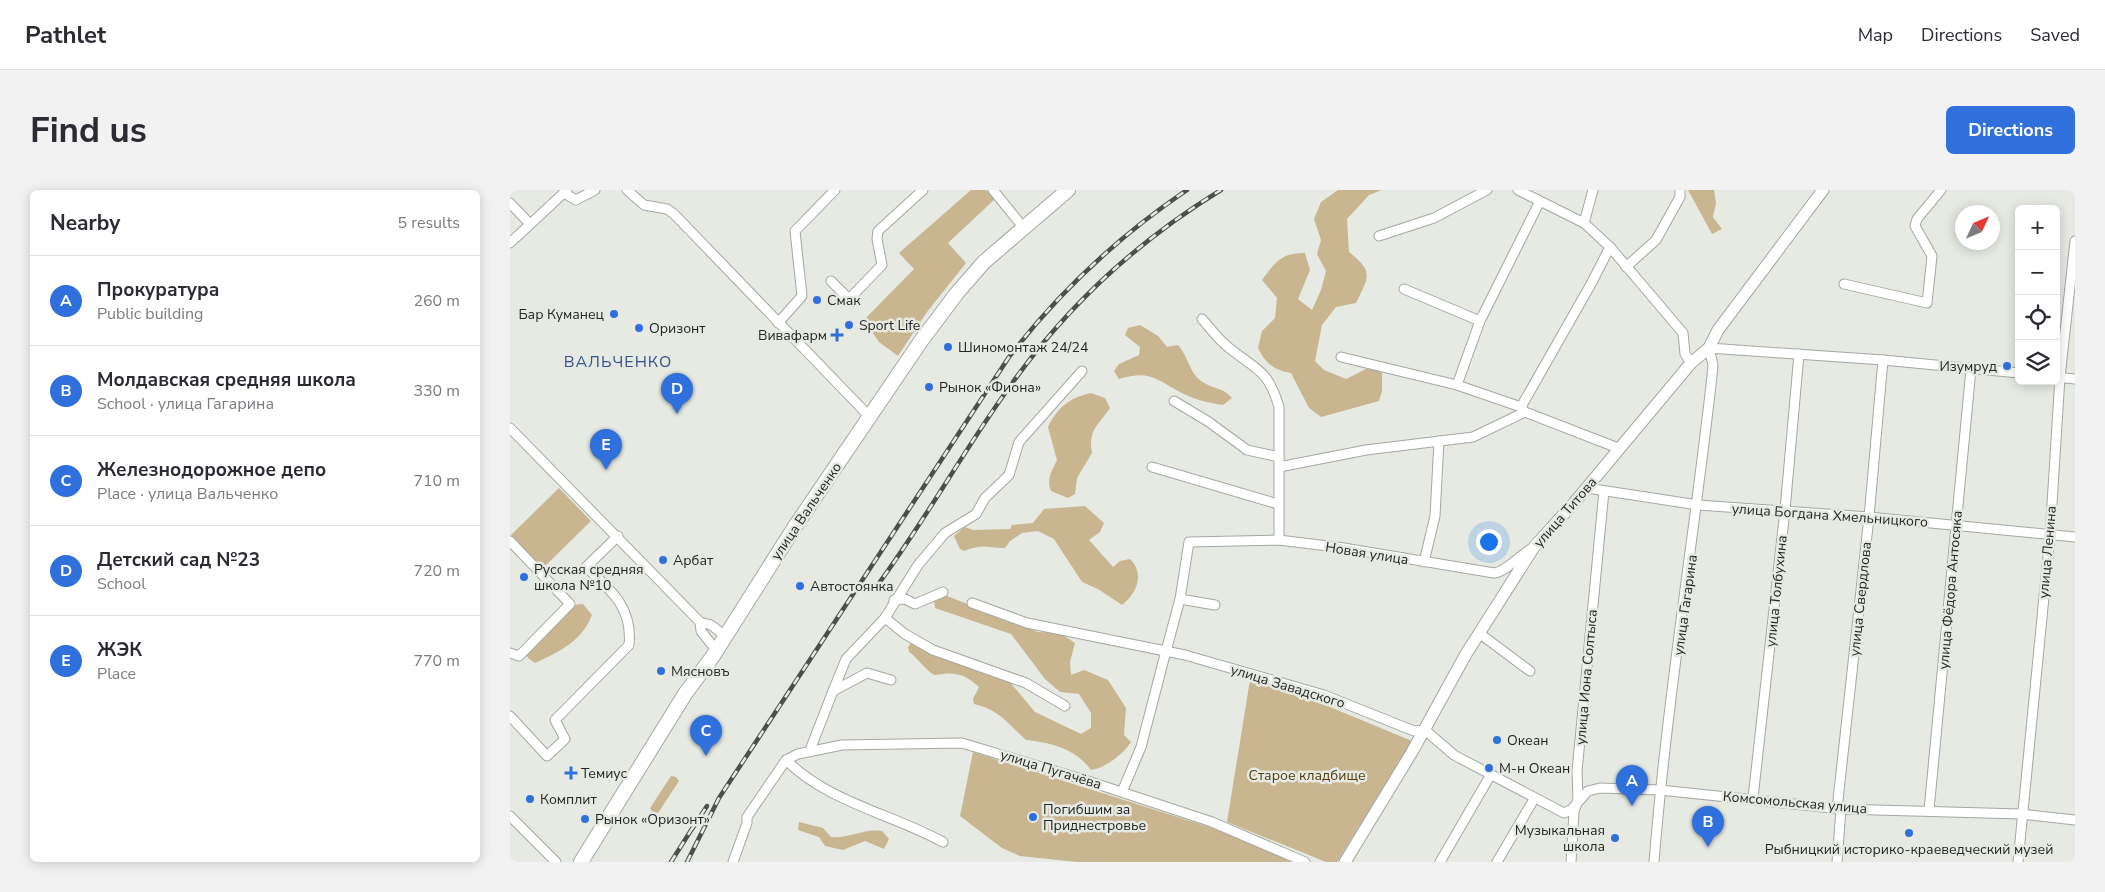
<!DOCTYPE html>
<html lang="en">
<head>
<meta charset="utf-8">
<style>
	:root { --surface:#fff; --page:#f2f2f3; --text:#2b2b33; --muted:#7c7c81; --line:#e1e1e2; --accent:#2f70dd }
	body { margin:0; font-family:"Nunito Sans",sans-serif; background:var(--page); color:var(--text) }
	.controls { position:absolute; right:15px; top:15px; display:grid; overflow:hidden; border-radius:8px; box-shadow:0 2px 12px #0003 }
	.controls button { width:45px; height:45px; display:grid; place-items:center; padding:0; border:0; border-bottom:1px solid var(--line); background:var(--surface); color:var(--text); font:25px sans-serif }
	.compass { position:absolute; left:1445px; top:15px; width:45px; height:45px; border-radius:50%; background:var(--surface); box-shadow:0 2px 12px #0003; rotate:46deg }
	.you { position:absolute; left:978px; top:351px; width:18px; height:18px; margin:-12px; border:4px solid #fff; border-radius:50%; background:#1a73e8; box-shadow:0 0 0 8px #1a73e833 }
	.badge { display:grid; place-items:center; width:32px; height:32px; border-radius:50%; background:var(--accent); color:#fff; font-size:16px; font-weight:700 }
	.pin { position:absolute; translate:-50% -41px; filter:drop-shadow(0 1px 2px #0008) }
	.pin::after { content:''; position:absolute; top:26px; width:18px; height:15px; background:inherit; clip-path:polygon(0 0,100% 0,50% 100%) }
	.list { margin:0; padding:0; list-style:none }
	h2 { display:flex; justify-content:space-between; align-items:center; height:65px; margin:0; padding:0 20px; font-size:21px }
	h2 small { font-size:16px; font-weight:400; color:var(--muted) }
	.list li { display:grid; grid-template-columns:32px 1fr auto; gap:15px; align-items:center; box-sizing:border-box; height:90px; padding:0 20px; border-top:1px solid var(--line) }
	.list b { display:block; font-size:19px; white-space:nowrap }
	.list p { margin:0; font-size:16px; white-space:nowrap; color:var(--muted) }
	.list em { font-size:16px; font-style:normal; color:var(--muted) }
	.icon { flex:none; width:28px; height:28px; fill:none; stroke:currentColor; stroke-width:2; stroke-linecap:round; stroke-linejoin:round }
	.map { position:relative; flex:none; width:1565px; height:672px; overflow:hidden; border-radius:8px }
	header { display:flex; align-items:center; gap:30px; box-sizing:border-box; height:70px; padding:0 25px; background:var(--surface); border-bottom:1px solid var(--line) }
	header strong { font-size:24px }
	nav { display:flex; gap:28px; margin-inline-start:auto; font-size:18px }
	.intro { display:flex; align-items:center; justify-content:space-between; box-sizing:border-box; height:120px; padding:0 30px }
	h1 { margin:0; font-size:35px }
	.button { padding:12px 22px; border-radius:8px; background:var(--accent); color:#fff; font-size:18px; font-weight:700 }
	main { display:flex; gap:30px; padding:0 30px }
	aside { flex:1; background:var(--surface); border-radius:8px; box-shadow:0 2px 12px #0003 }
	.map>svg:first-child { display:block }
</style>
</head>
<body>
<header>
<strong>Pathlet</strong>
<nav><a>Map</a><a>Directions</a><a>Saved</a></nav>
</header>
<div class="intro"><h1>Find us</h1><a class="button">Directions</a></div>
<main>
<aside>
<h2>Nearby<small>5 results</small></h2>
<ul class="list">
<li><span class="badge">A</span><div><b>Прокуратура</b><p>Public building</p></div><em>260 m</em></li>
<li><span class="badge">B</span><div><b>Молдавская средняя школа</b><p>School · улица Гагарина</p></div><em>330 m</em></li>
<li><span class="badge">C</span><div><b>Железнодорожное депо</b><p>Place · улица Вальченко</p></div><em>710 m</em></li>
<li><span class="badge">D</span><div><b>Детский сад №23</b><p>School</p></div><em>720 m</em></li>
<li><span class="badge">E</span><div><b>ЖЭК</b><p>Place</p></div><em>770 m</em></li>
</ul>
</aside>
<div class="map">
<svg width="1565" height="672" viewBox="0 0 1565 672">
	<rect width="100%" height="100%" fill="#e6eae3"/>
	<!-- green -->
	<g fill="#c9b590">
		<path d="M461 0H476L485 9 438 53 456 73 417 122 388 166 369 152 354 130 404 79 389 63Z"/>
		<path d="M828 0H872L859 5 837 29 839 62C864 82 859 86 846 113L826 117 812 135 805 171 814 180 836 189 860 177 872 183V201L869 211 811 227 799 218 781 183C764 180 756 174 748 158L752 141 765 128 767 108 752 90C766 72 770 63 795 63L800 80 788 109 802 120 811 100 816 81 807 64 811 50 804 29 811 12Z"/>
		<path d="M1178 0H1204L1206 13 1203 27 1212 39 1202 44Z"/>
		<path d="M630 135 648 146 657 157 668 155C678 166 679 182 691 191 702 199 713 197 722 208L713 215C698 213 682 209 668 201 645 188 638 180 609 189L604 181 609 174 629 165 630 157 615 145 618 138Z"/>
		<path d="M581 203 595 208 600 218C588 236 578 239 582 263L567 288 565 304 558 308 541 301C536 289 542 281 547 270L538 237C548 217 559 208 581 203Z"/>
		<path d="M49 298 81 331 33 378 1 345Z"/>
		<path d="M575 316 594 333 590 342 579 350 603 377 610 371 620 369C635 384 627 403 612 415L588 399 572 392 544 349 528 341 512 343 500 351 495 358C475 358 475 353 454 361L450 359 444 346 455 337 463 340 500 339 502 335 523 333 534 319Z"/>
		<path d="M432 404 528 442 550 443 565 453 560 472 561 485 574 480 598 490 616 518 614 545 621 552C613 564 596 578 581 580 565 558 541 553 516 550 497 533 490 520 464 514L463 509 469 497C458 487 449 482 433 484 431 484 427 485 425 485 419 484 406 466 399 462L398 457 401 453 420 464 466 469 499 491 525 522 571 544 581 538V523L569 504 550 502 535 489 501 444 425 418 424 410Z"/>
		<path d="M73 414 82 425C72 451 49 462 25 473L18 468 15 461 62 415Z"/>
		<path d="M740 490 820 517 902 551 827 672H816L717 632Z"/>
		<path d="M463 562 718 643 781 672H567L510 666 492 658 450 626Z"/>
		<path d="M161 586 166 587 169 591 148 623H143L140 618Z"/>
		<path d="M289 632 313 638 321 647C338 649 354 638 372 641L379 649 374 659 355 651 333 660 315 656 309 647 288 640Z"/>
	</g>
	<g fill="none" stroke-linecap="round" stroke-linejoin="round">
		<defs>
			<g id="minor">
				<path d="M117 0 134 15 157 19 164 24 359 226"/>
				<path d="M483 0 513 37"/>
				<path d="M1008 0 1074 33 1100 57 1173 143 1175 164 1181 173"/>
				<path d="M54 3 66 10 85 0"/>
				<path d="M0 13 19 33"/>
				<path d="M1074 33 1083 0"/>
				<path d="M869 46 924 28 977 0"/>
				<path d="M0 53 57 0"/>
				<path d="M1116 77 1146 50 1170 7V0"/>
				<path d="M321 91 339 109 372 75 367 49 368 41 413 0"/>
				<path d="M1334 94 1417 113 1422 66 1405 36 1407 29 1431 0"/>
				<path d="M894 99 970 131"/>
				<path d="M692 129C700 138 708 149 718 157 746 180 758 179 769 217V350"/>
				<path d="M268 133 292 106 285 41 325 0"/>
				<path d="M831 167 947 195 1011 217 1015 222 1108 258"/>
				<path d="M1546 187 1565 189"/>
				<path d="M947 195 970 131 1030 11"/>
				<path d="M664 211 699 232 737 260 769 267"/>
				<path d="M1011 217 1081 94 1100 57"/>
				<path d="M0 238 190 432 201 435 215 446"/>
				<path d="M642 277 768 314"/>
				<path d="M769 277 856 260 963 247 1015 222"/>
				<path d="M1077 298 1188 315 1359 327 1565 347"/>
				<path d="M0 351 60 414 9 466 0 463"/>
				<path d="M914 372 925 326 929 251"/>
				<path d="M670 409 705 415"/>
				<path d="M384 410 395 409 405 414 433 402"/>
				<path d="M462 413 517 433 675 465 814 505 904 541 915 540 944 565 1054 623 1061 620 1078 601 1090 598 1150 600 1331 619 1511 624 1565 630"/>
				<path d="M375 428 408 375 435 343 466 324 475 308 499 285 509 252 572 181"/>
				<path d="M190 432 191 441 206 460"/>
				<path d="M969 443 1020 481"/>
				<path d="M323 501 336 469 375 428 395 444 423 460 516 493 555 516"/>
				<path d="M0 526 37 566 55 549 45 530 119 455C123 418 101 400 76 377L108 346"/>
				<path d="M300 560 323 501 357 483 381 490"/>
				<path d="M276 570C318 612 382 624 433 652"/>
				<path d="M612 602 631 557 656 461 670 409 679 352 769 350 834 358 984 383C996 382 1011 364 1024 357"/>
				<path d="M1243 608 1275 320 1289 164"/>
				<path d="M1327 619 1359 327 1373 170"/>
				<path d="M1419 620 1461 179"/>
				<path d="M0 626 46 672"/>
				<path d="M223 672 237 633V627L276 570 288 564 332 555 452 553 578 591 702 632 795 672"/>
				<path d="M930 672 980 586"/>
				<path d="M987 672 1024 609"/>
				<path d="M1061 672 1064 622 1068 609 1067 581 1094 301"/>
				<path d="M1144 672C1157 510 1184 348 1202 186L1203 175 1199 158 1373 170 1509 183"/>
				<path d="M1327 672 1331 619"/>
				<path d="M1508 672 1540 346 1550 187 1565 51"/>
			</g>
			<path id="tertiary" d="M835 672 902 562 956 464 1024 357 1064 313 1181 173 1199 158 1208 140 1313 0"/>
			<path id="primary" d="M71 672 175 504 203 466 284 338 411 151 447 103 474 72 558 0"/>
		</defs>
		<!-- minor casing -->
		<use href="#minor" stroke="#a3a8a1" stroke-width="11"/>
		<!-- tertiary casing -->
		<use href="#tertiary" stroke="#a3a8a1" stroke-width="13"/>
		<!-- primary casing -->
		<use href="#primary" stroke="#a3a8a1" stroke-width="16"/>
		<!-- minor -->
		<use href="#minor" stroke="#fff" stroke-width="9"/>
		<!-- tertiary -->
		<use href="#tertiary" stroke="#fff" stroke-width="11"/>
		<!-- primary -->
		<use href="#primary" stroke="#fff" stroke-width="14"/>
		<defs>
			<g id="rail">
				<path d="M364 400C414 333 454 259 503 192 559 114 629 50 711 0"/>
				<path d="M182 639 197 616"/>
				<path d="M161 672 185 634"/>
				<path d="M177 672 209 608 499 167C549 102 609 46 677 0"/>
			</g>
		</defs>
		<!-- rail casing -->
		<use href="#rail" stroke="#4c4f4b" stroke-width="4.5"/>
		<!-- rail -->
		<use href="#rail" stroke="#e6eae3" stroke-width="2.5" stroke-dasharray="8" stroke-linecap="butt"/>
	</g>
	<!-- markers -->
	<g fill="#2f70dd" stroke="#e6eae3" stroke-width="2">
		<circle cx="307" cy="110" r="5"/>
		<circle cx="104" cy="124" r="5"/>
		<circle cx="339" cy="135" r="5"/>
		<circle cx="129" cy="138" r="5"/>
		<path d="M324.5 137.5h5v5h5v5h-5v5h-5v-5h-5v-5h5z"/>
		<circle cx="438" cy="157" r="5"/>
		<circle cx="1497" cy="176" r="5"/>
		<circle cx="419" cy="197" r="5"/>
		<circle cx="153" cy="370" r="5"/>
		<circle cx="14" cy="387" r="5"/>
		<circle cx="290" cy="396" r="5"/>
		<circle cx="151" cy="481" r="5"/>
		<circle cx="987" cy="550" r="5"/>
		<circle cx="979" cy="578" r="5"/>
		<path d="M58.5 575.5h5v5h5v5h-5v5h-5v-5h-5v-5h5z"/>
		<circle cx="20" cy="609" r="5"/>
		<circle cx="523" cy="627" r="5"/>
		<circle cx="75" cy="629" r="5"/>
		<circle cx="1399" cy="643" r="5"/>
		<circle cx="1105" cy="648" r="5"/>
	</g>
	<g text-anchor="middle" stroke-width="5" stroke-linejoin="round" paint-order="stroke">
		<!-- poi labels -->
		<g font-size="14" fill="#252724" stroke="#e6eae3" text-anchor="start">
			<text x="317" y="115">Смак</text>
			<text x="94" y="129" text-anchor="end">Бар Куманец</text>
			<text x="349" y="140">Sport Life</text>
			<text x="139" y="143">Оризонт</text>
			<text x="317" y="150" text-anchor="end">Вивафарм</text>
			<text x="448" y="162">Шиномонтаж 24/24</text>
			<text x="1487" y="181" text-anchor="end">Изумруд</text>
			<text x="429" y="202">Рынок «Фиона»</text>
			<text x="163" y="375">Арбат</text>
			<text x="24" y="384">Русская средняя<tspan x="24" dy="16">школа №10</tspan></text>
			<text x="300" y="401">Автостоянка</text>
			<text x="161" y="486">Мясновъ</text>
			<text x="997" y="555">Океан</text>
			<text x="989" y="583">М-н Океан</text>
			<text x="71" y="588">Темиус</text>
			<text x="30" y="614">Комплит</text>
			<text x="533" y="624">Погибшим за<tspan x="533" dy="16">Приднестровье</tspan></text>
			<text x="85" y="634">Рынок «Оризонт»</text>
			<text x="1095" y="645" text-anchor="end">Музыкальная<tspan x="1095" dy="16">школа</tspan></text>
			<text x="1399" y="664" text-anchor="middle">Рыбницкий историко-краеведческий музей</text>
		</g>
		<!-- street labels -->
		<g font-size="14" fill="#252724" stroke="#e6eae3">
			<text transform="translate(296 321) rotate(-56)" y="5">улица Вальченко</text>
			<text transform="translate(1055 322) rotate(-49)" y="5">улица Титова</text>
			<text transform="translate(1320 325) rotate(4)" y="5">улица Богдана Хмельницкого</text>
			<text transform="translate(1537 362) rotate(-85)" y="5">улица Ленина</text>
			<text transform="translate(857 363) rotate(9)" y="5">Новая улица</text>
			<text transform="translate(1440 400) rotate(-85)" y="5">улица Фёдора Антосяка</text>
			<text transform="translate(1266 401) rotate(-84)" y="5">улица Толбухина</text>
			<text transform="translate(1350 409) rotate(-84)" y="5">улица Свердлова</text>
			<text transform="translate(1175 415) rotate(-82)" y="5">улица Гагарина</text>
			<text transform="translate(1076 487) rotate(-85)" y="5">улица Иона Солтыса</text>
			<text transform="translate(778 496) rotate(17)" y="5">улица Завадского</text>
			<text transform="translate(541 579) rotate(17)" y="5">улица Пугачёва</text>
			<text transform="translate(1285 612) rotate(5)" y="5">Комсомольская улица</text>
		</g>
		<!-- park labels -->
		<g font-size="14" fill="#513c10" stroke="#e6eae3">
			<text x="797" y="590">Старое кладбище</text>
		</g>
		<!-- quarter labels -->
		<g font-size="16" letter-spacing="1" fill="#33548c" stroke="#e6eae3">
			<text x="108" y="177">ВАЛЬЧЕНКО</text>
		</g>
	</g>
</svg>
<div class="controls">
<button>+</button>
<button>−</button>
<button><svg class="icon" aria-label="locate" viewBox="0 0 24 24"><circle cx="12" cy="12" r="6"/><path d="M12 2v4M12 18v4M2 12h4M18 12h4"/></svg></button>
<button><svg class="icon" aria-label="layers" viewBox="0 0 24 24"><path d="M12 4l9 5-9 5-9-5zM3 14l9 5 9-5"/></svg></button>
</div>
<svg class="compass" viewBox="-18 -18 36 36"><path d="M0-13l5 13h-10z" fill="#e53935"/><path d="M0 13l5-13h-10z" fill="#7c7c81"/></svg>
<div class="you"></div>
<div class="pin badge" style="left:1122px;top:616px">A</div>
<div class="pin badge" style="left:1198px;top:657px">B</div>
<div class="pin badge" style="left:196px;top:566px">C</div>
<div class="pin badge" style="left:167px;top:224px">D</div>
<div class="pin badge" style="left:96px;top:280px">E</div>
</div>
</main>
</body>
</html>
